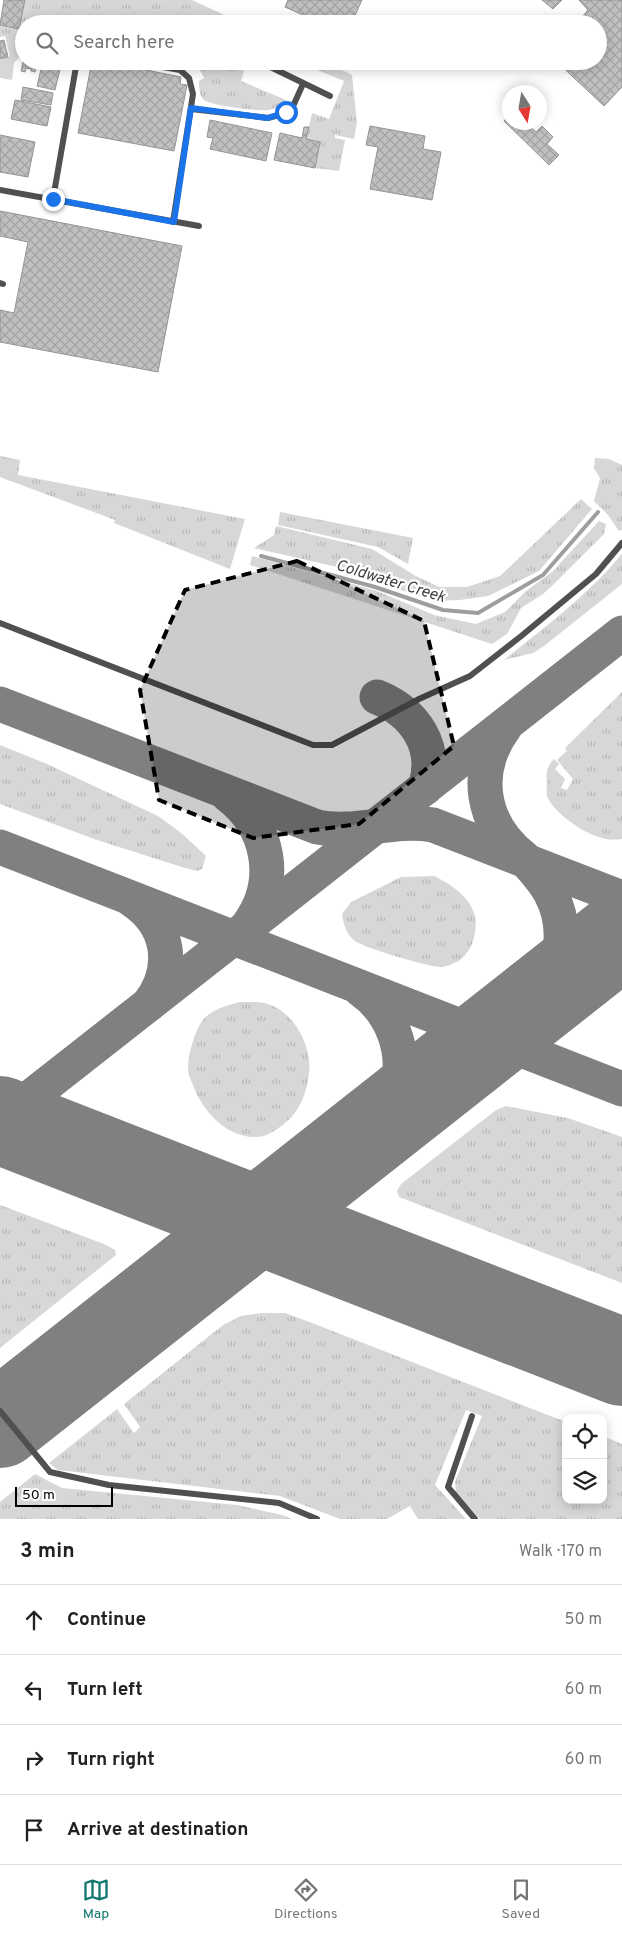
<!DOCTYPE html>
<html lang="en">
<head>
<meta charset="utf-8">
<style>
	:root { --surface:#fff; --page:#f2f2f2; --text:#222; --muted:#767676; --line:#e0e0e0; --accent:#0f766e }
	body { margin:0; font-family:Overpass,sans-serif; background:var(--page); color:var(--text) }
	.controls { position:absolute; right:15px; bottom:15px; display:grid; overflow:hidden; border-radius:10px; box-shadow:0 2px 12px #0003 }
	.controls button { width:45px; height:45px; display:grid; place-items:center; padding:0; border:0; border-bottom:1px solid var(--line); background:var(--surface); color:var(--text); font:25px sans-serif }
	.compass { position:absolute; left:502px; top:85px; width:45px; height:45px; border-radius:50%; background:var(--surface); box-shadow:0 2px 12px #0003; rotate:169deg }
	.scale { position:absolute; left:15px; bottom:12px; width:98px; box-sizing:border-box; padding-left:5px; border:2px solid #000; border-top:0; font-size:14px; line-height:18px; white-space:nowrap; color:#000; -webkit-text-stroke:4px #fff; paint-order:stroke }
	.stop { position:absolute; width:15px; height:15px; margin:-11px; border:4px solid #1a73e8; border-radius:50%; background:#fff }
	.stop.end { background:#1a73e8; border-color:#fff; box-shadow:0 1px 5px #0008 }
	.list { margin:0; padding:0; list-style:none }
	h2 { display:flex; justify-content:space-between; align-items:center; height:65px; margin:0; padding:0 20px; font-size:21px }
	h2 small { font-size:16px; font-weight:400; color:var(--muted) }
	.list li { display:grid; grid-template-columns:32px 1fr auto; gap:15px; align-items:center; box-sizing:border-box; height:70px; padding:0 20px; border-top:1px solid var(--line) }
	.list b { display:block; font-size:19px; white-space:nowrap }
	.list em { font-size:16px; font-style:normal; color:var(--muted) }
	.icon { flex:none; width:28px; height:28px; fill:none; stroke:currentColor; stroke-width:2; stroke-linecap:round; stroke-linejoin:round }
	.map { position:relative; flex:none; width:622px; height:1519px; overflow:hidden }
	.search { position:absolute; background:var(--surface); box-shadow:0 2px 12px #0003; left:15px; right:15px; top:15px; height:55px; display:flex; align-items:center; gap:12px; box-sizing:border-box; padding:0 18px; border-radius:28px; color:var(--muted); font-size:19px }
	.sheet { height:345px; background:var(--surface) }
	nav { display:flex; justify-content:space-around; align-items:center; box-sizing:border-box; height:70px; border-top:1px solid var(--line); background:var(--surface); font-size:14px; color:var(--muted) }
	nav a { display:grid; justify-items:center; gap:2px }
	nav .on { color:var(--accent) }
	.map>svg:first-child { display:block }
</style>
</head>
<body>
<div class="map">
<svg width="622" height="1519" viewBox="0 0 622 1519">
	<defs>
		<pattern id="grass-tufts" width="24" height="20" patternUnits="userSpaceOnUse" patternTransform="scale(1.25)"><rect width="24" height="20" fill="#d7d7d7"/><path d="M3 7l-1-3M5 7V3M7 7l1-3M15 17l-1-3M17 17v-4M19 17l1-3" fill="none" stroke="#b7b7b7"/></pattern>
		<pattern id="building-cross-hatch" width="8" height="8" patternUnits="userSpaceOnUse" patternTransform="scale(1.25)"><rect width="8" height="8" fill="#c0c0c0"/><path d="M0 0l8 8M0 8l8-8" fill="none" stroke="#a3a3a3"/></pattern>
	</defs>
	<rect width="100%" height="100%" fill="#fff"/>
	<!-- grass -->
	<g fill="url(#grass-tufts)">
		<path d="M25 0H192L244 24H24V52L14 63 12 80 0 78V60L10 57 5 36 0 37V26L19 29Z"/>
		<path d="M182 61H234L233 65 244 71 241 81 286 100 284 105C279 107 274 109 269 110 260 112 210 105 204 100 199 96 199 87 199 81L204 78 196 62 186 67Z"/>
		<path d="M296 61H324L352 75 357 122 354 139 335 135V138L345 140 339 171 315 168 320 142 306 139 312 113 329 119 344 81Z"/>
		<path d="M0 456 20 460 18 475 245 519 230 569 114 523 115 520 0 477Z"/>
		<path d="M595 458 609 459 622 465V530L619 531 608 515 594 501 600 478 594 468Z"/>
		<path d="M581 499 592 509 539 571 488 596 460 600 435 601 382 584 350 570 254 548 274 535 276 526 372 549 414 575 439 587H467L500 576Z"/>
		<path d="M280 512 413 538 408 564 378 547 278 525Z"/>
		<path d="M599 521 606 524 604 534 555 583 543 594 521 608 507 634 492 644 250 565 252 556 377 591 434 615 476 624 505 612 526 591 552 572Z"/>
		<path d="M622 554V584L544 646 533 653 504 660C545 627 588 595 622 554Z"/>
		<path d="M622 692V839C614 840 606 840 599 837 583 833 553 812 547 796 546 793 547 788 547 784 546 774 546 767 554 759L559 764 555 769 565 779 561 788 567 790 573 779 557 760 567 751 565 748Z"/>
		<path d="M0 745 47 764 158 816 180 832 206 856 202 869 197 871 185 868 97 840 0 804Z"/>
		<path d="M434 876C463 890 485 910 472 944 468 952 463 960 454 963 451 965 444 967 440 967 426 966 365 948 355 941 346 934 344 925 342 914L351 902 401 877Z"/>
		<path d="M239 1002C250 1002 263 1001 273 1006 296 1016 312 1048 309 1072 307 1094 299 1114 280 1127 273 1132 265 1137 256 1137 226 1138 202 1110 193 1085 191 1080 188 1075 188 1070 188 1060 190 1050 193 1041 196 1032 200 1021 208 1015 217 1008 229 1005 239 1002Z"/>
		<path d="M506 1106 568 1118 622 1137V1283L399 1197 397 1191 401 1184 496 1110Z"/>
		<path d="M0 1205 104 1244 115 1250 116 1255 0 1348Z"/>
		<path d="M262 1313H285L312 1323 566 1422V1500H603V1436L622 1444V1519H480L456 1493 455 1482 482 1416 466 1410 435 1485 466 1519H418L410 1506 387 1519H340L280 1496 58 1470 49 1463 117 1409 134 1433 140 1427 124 1404 223 1325 241 1316Z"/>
		<path d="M35 1474 62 1488 237 1505 282 1515 292 1519H0V1502Z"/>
	</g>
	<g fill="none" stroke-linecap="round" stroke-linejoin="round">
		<!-- stream -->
		<path stroke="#9e9e9e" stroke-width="4" d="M261 556 375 587 443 610 478 613 543 575 598 512"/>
		<!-- taxiway -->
		<g stroke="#808080" stroke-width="35">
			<path d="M377 697C414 712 439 746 425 788"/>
			<path d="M0 704 317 827C355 835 394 818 433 825L622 898"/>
			<path d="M505 727C472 772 481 824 524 858"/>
			<path d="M228 795C269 826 280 881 249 924"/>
			<path d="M0 847 622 1089"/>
			<path d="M132 900C170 925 176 968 149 1004"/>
			<path d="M606 947 622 938"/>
			<path d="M361 990C391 1011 406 1049 398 1085 395 1099 385 1113 379 1127"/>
			<path d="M491 1038C508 1023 527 1009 542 992 564 966 567 924 551 894 545 882 535 871 526 861"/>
			<path d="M449 1071C470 1058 492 1046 518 1050"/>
			<path d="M0 1121 622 633"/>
		</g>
		<!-- runway -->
		<g stroke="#808080" stroke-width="88">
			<path d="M0 1120 622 1362"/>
			<path d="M0 1424 622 934"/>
		</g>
	</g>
	<!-- building -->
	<g fill="url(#building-cross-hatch)" stroke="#949494">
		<path d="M4 0H25L19 29 0 25Z"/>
		<path d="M288 0H362L351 24H327L315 18 314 20 285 7Z"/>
		<path d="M542 0H562L553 9Z"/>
		<path d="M579 0H622V87L604 106 556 61H598V24H576L588 10Z"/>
		<path d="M4 40 8 57 0 59V41Z"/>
		<path d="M28 61H37L35 72 31 71V69L26 68 25 72 21 71 23 62 27 63Z"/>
		<path d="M43 61H62L55 90 37 86Z"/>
		<path d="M92 61H101L181 77 180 84 187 85 174 151 78 133Z"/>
		<path d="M23 87 53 93 51 105 21 100Z"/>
		<path d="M15 100 51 107 47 126 11 119Z"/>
		<path d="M510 115V122H526L536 132 542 126 553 137 547 144 559 155 549 165 504 121Z"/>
		<path d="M210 120 272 133 266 161 210 149 213 138 207 137Z"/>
		<path d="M370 126 425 136 423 149 441 152 432 200 370 189 378 147 366 145Z"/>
		<path d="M304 127H309L306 139 320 142 315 168 274 160 280 133 302 138Z"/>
		<path d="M0 135 35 142 28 177 0 172Z"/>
		<path d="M0 211 182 246 158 372 0 342V310L14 313 28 242 0 236Z"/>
	</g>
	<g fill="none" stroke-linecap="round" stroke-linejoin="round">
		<!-- lane -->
		<g stroke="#505050" stroke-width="6">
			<path d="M130 61 180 70 189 78 193 94 173 222"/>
			<path d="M258 61 330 96"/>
			<path d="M191 109 268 118 286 113 294 104 303 84"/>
			<path d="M0 190 199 226"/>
			<path d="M53 199 77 61"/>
			<path d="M0 283 3 284"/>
			<path d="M0 623 313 745H332L419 699 470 676 520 637 596 574 622 543"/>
			<path d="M0 1411 50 1472 109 1485 279 1503 317 1519"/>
			<path d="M472 1416 448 1487 475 1519"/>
		</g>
	</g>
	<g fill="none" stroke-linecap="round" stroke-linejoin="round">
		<!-- route -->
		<path stroke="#1a73e8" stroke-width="6" d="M53 199 174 222 191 108 268 118 286 112"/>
	</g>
	<!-- marked area -->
	<path fill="#000" fill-opacity="0.2" stroke="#000" stroke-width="4" stroke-dasharray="10 6" stroke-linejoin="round" d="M297 561 424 621 454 746 359 824 253 838 159 800 140 690 185 590Z"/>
	<g text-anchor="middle" stroke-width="4.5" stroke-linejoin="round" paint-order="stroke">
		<!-- water labels -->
		<g font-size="16" font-style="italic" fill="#3f3f3f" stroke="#fff">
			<text transform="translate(391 580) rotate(17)" y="6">Coldwater Creek</text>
		</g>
	</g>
</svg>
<div class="controls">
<button><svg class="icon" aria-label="locate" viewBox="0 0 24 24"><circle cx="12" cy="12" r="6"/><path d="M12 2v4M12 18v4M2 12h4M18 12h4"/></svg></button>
<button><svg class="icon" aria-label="layers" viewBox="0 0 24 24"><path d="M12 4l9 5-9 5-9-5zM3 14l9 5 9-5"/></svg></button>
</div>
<svg class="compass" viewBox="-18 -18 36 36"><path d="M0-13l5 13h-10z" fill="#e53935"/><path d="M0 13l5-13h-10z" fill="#767676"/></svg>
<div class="scale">50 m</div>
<div class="stop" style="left:286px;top:112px"></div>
<div class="stop end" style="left:53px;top:199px"></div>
<div class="search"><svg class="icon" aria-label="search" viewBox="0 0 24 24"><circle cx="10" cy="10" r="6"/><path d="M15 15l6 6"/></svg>Search here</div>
</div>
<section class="sheet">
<h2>3 min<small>Walk · 170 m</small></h2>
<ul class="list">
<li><svg class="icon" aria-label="ahead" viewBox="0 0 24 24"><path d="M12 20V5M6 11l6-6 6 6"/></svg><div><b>Continue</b></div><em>50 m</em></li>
<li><svg class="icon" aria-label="left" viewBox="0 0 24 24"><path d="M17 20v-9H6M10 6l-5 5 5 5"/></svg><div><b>Turn left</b></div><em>60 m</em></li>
<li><svg class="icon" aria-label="right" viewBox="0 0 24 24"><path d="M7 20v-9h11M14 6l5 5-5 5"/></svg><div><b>Turn right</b></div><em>60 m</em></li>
<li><svg class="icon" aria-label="arrive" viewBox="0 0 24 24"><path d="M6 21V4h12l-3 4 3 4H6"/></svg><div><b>Arrive at destination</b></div></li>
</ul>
</section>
<nav>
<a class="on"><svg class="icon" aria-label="map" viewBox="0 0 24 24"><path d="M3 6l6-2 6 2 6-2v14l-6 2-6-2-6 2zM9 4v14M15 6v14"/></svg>Map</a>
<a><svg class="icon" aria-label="directions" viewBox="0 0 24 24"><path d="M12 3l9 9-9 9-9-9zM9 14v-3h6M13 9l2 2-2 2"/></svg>Directions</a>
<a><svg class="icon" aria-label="saved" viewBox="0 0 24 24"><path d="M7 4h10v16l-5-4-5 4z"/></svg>Saved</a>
</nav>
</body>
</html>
